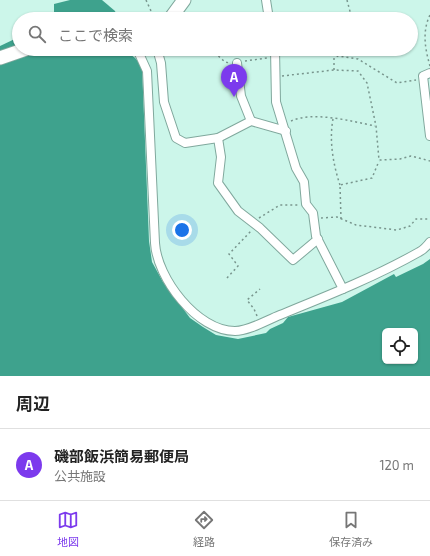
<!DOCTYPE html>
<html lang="ja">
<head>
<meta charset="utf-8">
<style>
	:root { --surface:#fff; --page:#f6f6f6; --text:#222; --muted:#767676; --line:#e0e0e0; --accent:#7c3aed }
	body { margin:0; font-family:"Exo 2","Noto Sans JP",sans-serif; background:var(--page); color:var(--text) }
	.controls { position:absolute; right:12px; bottom:12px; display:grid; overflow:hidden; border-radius:6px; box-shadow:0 1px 3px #0004 }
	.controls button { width:36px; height:36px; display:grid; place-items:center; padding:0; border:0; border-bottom:1px solid var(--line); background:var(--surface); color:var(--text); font:20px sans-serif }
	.you { position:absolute; left:182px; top:230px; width:14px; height:14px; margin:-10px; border:3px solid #fff; border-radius:50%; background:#1a73e8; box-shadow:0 0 0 6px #1a73e833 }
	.badge { display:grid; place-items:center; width:26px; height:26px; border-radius:50%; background:var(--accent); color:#fff; font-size:13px; font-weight:700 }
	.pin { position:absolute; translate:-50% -33px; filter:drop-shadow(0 1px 2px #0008) }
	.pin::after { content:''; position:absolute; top:21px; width:14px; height:12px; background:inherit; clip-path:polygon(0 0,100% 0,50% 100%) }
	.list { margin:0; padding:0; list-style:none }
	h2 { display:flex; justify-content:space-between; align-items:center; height:52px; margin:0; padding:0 16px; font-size:17px }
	h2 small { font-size:13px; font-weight:400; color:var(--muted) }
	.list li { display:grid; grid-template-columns:26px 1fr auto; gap:12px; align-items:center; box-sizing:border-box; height:72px; padding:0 16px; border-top:1px solid var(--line) }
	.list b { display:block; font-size:15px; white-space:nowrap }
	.list p { margin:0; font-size:13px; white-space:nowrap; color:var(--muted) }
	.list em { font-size:13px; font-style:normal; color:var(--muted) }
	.icon { flex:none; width:22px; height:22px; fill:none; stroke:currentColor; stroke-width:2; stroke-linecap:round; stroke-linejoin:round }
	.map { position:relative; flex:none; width:430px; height:376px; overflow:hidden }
	.search { position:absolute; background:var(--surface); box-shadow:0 1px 3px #0004; left:12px; right:12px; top:12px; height:44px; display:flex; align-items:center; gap:10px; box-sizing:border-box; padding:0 14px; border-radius:22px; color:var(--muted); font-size:15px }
	.sheet { height:124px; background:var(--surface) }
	nav { display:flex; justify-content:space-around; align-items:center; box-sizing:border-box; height:56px; border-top:1px solid var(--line); background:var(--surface); font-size:11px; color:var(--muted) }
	nav a { display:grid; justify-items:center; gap:2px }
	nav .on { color:var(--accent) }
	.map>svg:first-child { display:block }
</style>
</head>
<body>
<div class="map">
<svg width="430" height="376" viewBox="0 0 430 376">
	<rect width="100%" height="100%" fill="#ccf6ea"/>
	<!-- water -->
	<g fill="#3ea28d" fill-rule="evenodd">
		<path d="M70 0H102L115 11 118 19H54V4Z"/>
		<path d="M19 37V45L0 52V46Z"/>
		<path d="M38 50 120 51C131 53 135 57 142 66L149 241 152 262 163 282 190 318 203 327 216 335 238 339 266 333 270 329 283 323 288 317 342 302 394 274 396 277 423 264 430 259V376H0V62ZM385 331H415V361H385Z"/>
	</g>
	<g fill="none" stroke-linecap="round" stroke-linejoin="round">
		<defs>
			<g id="minor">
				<path d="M266 0 269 19"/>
				<path d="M137 49 147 71 155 243C157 278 197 331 235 331 249 331 267 320 280 315 327 296 375 277 419 252 423 250 427 246 430 242"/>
				<path d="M157 49 161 63 164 102 176 138 185 143 218 138 251 121 286 131"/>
				<path d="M275 49 276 102 296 168 304 182 306 204 313 213 316 236 343 289"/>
				<path d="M237 63 241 96 251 121"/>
				<path d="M430 73 423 76 430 136"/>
				<path d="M218 138 221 157 218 183 238 211 260 228 293 260 318 239"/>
			</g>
			<g id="primary">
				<path d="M170 19 184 0"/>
				<path d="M0 58 26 49"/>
			</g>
		</defs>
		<!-- minor casing -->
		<use href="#minor" stroke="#80a89d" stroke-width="10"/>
		<!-- primary casing -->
		<use href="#primary" stroke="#80a89d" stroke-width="15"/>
		<!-- path -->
		<g stroke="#78958d" stroke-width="1.5" stroke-dasharray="2 3" stroke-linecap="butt">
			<path d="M146 0 151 11 152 19"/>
			<path d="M347 0 352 19"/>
			<path d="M165 52H214L225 62 230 63"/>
			<path d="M342 56 344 49"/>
			<path d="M245 61 267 58"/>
			<path d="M430 66C425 49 422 31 430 15"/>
			<path d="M334 70V58L338 56 358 59 397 83 416 80"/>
			<path d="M282 76 334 70 358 71 367 83 376 126 379 160 400 159 411 156 430 161"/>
			<path d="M333 119C329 140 333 164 340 185"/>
			<path d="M291 121C313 111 351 121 375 126"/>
			<path d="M259 218 280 205H298"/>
			<path d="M321 218 337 217 356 225 397 230 410 226 416 219H430"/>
			<path d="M341 219 340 185 372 178 379 161"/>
			<path d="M227 278 238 266 229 254 251 231"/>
			<path d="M257 316 254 309 247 300 260 289"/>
		</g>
		<!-- minor -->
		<use href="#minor" stroke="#fff" stroke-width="8"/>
		<!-- primary -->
		<use href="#primary" stroke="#fff" stroke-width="13"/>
	</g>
</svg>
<div class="controls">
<button><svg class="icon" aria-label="locate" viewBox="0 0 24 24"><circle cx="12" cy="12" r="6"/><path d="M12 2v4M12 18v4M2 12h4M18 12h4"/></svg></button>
</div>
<div class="you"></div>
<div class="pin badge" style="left:234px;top:97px">A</div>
<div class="search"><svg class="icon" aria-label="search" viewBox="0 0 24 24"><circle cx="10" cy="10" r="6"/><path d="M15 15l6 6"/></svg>ここで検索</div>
</div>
<section class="sheet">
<h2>周辺<small></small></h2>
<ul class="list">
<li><span class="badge">A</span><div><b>磯部飯浜簡易郵便局</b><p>公共施設</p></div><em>120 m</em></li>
</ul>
</section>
<nav>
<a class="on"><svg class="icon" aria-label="map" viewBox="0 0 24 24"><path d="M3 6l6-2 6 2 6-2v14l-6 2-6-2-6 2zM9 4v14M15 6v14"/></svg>地図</a>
<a><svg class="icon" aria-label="directions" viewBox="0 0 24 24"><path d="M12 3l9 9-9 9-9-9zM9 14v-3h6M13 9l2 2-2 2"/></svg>経路</a>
<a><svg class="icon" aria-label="saved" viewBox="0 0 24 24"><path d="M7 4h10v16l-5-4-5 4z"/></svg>保存済み</a>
</nav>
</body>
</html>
